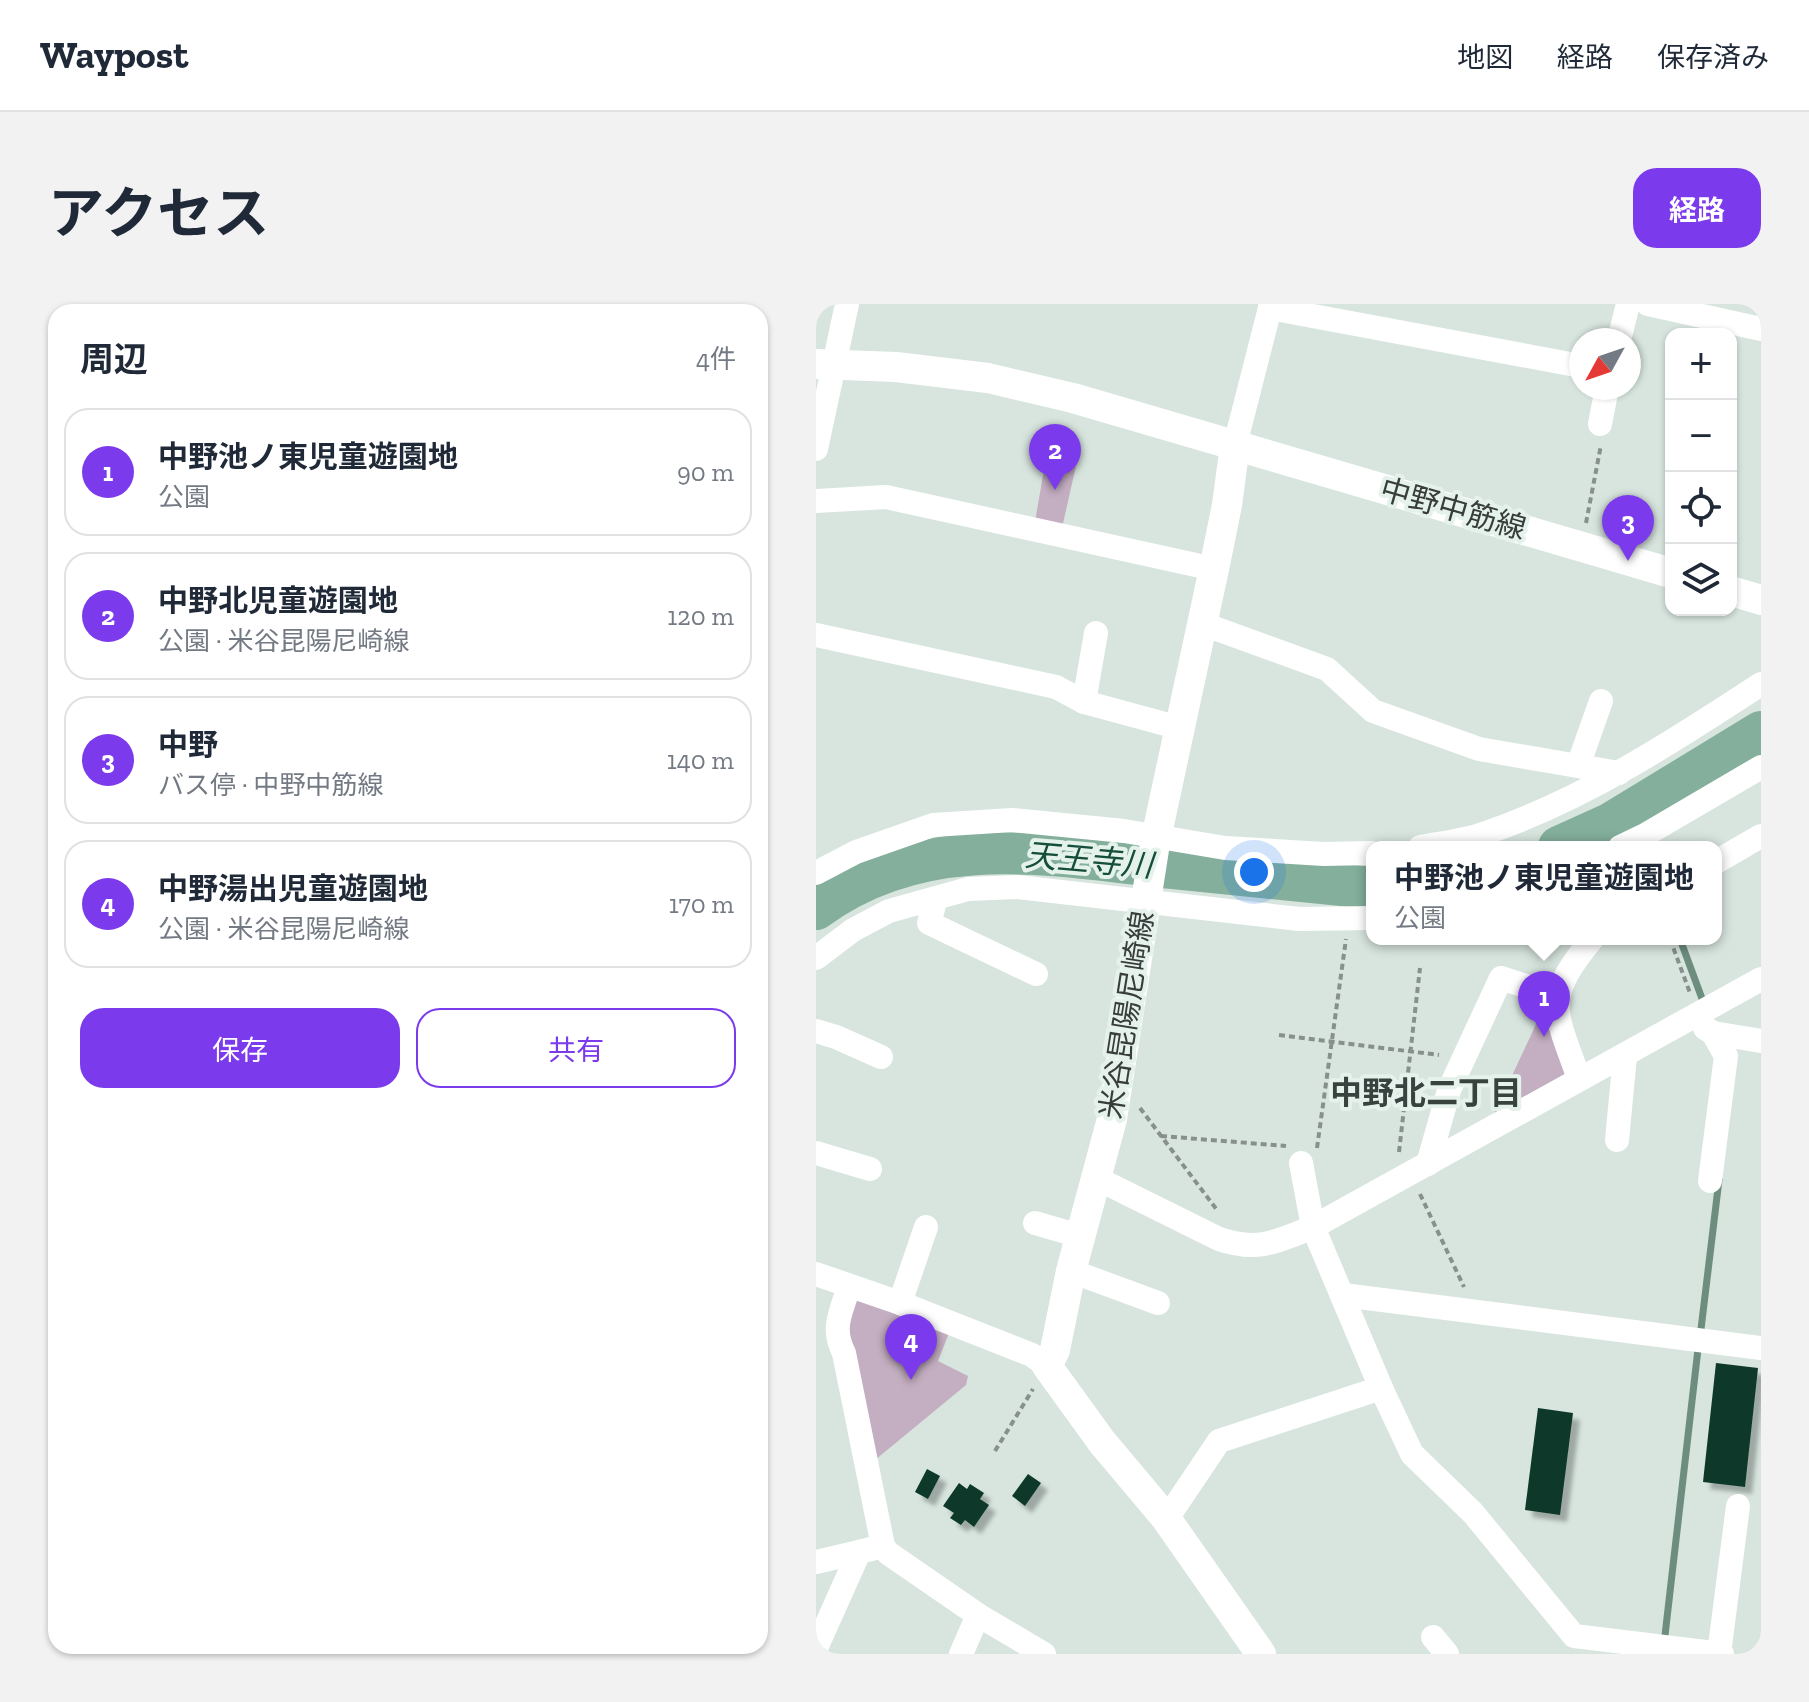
<!DOCTYPE html>
<html lang="ja">
<head>
<meta charset="utf-8">
<style>
	:root { --surface:#fff; --page:#f2f2f3; --text:#1f2937; --muted:#747a83; --line:#e0e1e3; --accent:#7c3aed }
	body { margin:0; font-family:"Zilla Slab","Noto Sans JP",serif; background:var(--page); color:var(--text) }
	.controls { position:absolute; right:24px; top:24px; display:grid; overflow:hidden; border-radius:16px; box-shadow:0 2px 6px #0004 }
	.controls button { width:72px; height:72px; display:grid; place-items:center; padding:0; border:0; border-bottom:2px solid var(--line); background:var(--surface); color:var(--text); font:40px sans-serif }
	.compass { position:absolute; left:753px; top:24px; width:72px; height:72px; border-radius:50%; background:var(--surface); box-shadow:0 2px 6px #0004; rotate:230deg }
	.you { position:absolute; left:438px; top:568px; width:28px; height:28px; margin:-20px; border:6px solid #fff; border-radius:50%; background:#1a73e8; box-shadow:0 0 0 12px #1a73e833 }
	.badge { display:grid; place-items:center; width:52px; height:52px; border-radius:50%; background:var(--accent); color:#fff; font-size:26px; font-weight:700 }
	.pin { position:absolute; translate:-50% -66px; filter:drop-shadow(0 2px 4px #0008) }
	.pin::after { content:''; position:absolute; top:42px; width:28px; height:24px; background:inherit; clip-path:polygon(0 0,100% 0,50% 100%) }
	.popup { position:absolute; left:550px; top:537px; width:356px; height:104px; box-sizing:border-box; display:grid; place-content:center; border-radius:16px; background:var(--surface); filter:drop-shadow(0 2px 6px #0005); font-size:26px; white-space:nowrap; color:var(--muted) }
	.popup b { font-size:30px; color:var(--text) }
	.popup::after { content:''; position:absolute; left:50%; top:100%; margin-left:-16px; border:16px solid transparent; border-top-color:var(--surface) }
	.list { margin:0; padding:0; list-style:none }
	h2 { display:flex; justify-content:space-between; align-items:center; height:104px; margin:0; padding:0 32px; font-size:34px }
	h2 small { font-size:26px; font-weight:400; color:var(--muted) }
	.list li { display:grid; grid-template-columns:52px 1fr auto; gap:24px; align-items:center; box-sizing:border-box; height:128px; margin:0 16px 16px; padding:0 16px; border:2px solid var(--line); border-radius:24px }
	.list b { display:block; font-size:30px; white-space:nowrap }
	.list p { margin:0; font-size:26px; white-space:nowrap; color:var(--muted) }
	.list em { font-size:26px; font-style:normal; color:var(--muted) }
	.actions { display:flex; gap:16px; padding:24px 32px }
	.actions a { flex:1; padding:18px 0; border:2px solid var(--accent); border-radius:24px; text-align:center; font-size:28px; color:var(--accent) }
	.actions .main { background:var(--accent); color:#fff }
	.icon { flex:none; width:44px; height:44px; fill:none; stroke:currentColor; stroke-width:2; stroke-linecap:round; stroke-linejoin:round }
	.map { position:relative; flex:none; width:945px; height:1350px; overflow:hidden; border-radius:24px }
	header { display:flex; align-items:center; gap:48px; box-sizing:border-box; height:112px; padding:0 40px; background:var(--surface); border-bottom:2px solid var(--line) }
	header strong { font-size:38px }
	nav { display:flex; gap:44px; margin-inline-start:auto; font-size:28px }
	.intro { display:flex; align-items:center; justify-content:space-between; box-sizing:border-box; height:192px; padding:0 48px }
	h1 { margin:0; font-size:56px }
	.button { padding:20px 36px; border-radius:24px; background:var(--accent); color:#fff; font-size:28px; font-weight:700 }
	main { display:flex; gap:48px; padding:0 48px }
	aside { flex:1; background:var(--surface); border-radius:24px; box-shadow:0 2px 6px #0004 }
	.map>svg:first-child { display:block }
</style>
</head>
<body>
<header>
<strong>Waypost</strong>
<nav><a>地図</a><a>経路</a><a>保存済み</a></nav>
</header>
<div class="intro"><h1>アクセス</h1><a class="button">経路</a></div>
<main>
<aside>
<h2>周辺<small>4件</small></h2>
<ul class="list">
<li><span class="badge">1</span><div><b>中野池ノ東児童遊園地</b><p>公園</p></div><em>90 m</em></li>
<li><span class="badge">2</span><div><b>中野北児童遊園地</b><p>公園 · 米谷昆陽尼崎線</p></div><em>120 m</em></li>
<li><span class="badge">3</span><div><b>中野</b><p>バス停 · 中野中筋線</p></div><em>140 m</em></li>
<li><span class="badge">4</span><div><b>中野湯出児童遊園地</b><p>公園 · 米谷昆陽尼崎線</p></div><em>170 m</em></li>
</ul>
<div class="actions"><a class="main">保存</a><a>共有</a></div>
</aside>
<div class="map">
<svg width="945" height="1350" viewBox="0 0 945 1350">
	<defs>
		<filter id="shadow"><feDropShadow dx="7" dy="7" stdDeviation="2" flood-color="#0004"/></filter>
	</defs>
	<rect width="100%" height="100%" fill="#d8e5df"/>
	<!-- green -->
	<g fill="#c4aec1">
		<path d="M231 148 262 153 246 224 219 218Z"/>
		<path d="M730 699 750 759 749 772 677 812Z"/>
		<path d="M35 988 133 1029 122 1057 152 1072 150 1081 59 1156 28 1025Z"/>
	</g>
	<g fill="none" stroke-linecap="round" stroke-linejoin="round">
		<!-- stream -->
		<g stroke="#6d8d7f" stroke-width="7">
			<path d="M817 506 826 530"/>
			<path d="M864 635 888 700"/>
			<path d="M885 1025 903 876"/>
			<path d="M848 1340 882 1045"/>
		</g>
		<!-- river -->
		<g stroke="#84af9c" stroke-width="42">
			<path d="M743 543 794 520 945 428"/>
			<path d="M0 605C107 526 232 550 355 564 422 571 489 577 556 584"/>
		</g>
	</g>
	<!-- building -->
	<g fill="#0e392a" filter="url(#shadow)">
		<path d="M900 1059 942 1064 929 1183 887 1178Z"/>
		<path d="M722 1104 757 1109 744 1211 709 1206Z"/>
		<path d="M111 1165 124 1172 112 1195 99 1188Z"/>
		<path d="M212 1170 225 1179 209 1202 196 1192Z"/>
		<path d="M143 1179 151 1185 154 1180 168 1189 164 1195 173 1201 158 1223 149 1216 145 1221 134 1214 138 1209 127 1202Z"/>
	</g>
	<g fill="none" stroke-linecap="round" stroke-linejoin="round">
		<!-- path -->
		<g stroke="#87908c" stroke-width="4" stroke-dasharray="6 4" stroke-linecap="butt">
			<path d="M770 219 785 141"/>
			<path d="M854 635 874 689"/>
			<path d="M463 731 623 751"/>
			<path d="M324 804 401 906"/>
			<path d="M345 832 470 842"/>
			<path d="M501 844 530 635"/>
			<path d="M583 848 604 664"/>
			<path d="M604 890 648 983"/>
			<path d="M179 1147 217 1085"/>
		</g>
		<!-- minor -->
		<g stroke="#fff" stroke-width="24">
			<path d="M832 0 945 25"/>
			<path d="M454 4 765 62"/>
			<path d="M803 36 812 0"/>
			<path d="M784 120 791 84"/>
			<path d="M419 141 455 0"/>
			<path d="M0 145 31 0"/>
			<path d="M0 197 70 193 398 265"/>
			<path d="M387 320 511 365 557 407 663 445 803 469"/>
			<path d="M0 331 240 383 268 398 364 424"/>
			<path d="M268 398 280 329"/>
			<path d="M762 462 785 397"/>
			<path d="M604 543C626 539 650 537 670 529 769 495 858 437 945 380"/>
			<path d="M804 543 829 531 945 463"/>
			<path d="M900 558 945 532"/>
			<path d="M0 569 40 548 117 521 196 516 308 527 409 544 508 550 556 549"/>
			<path d="M120 594 113 619 220 670"/>
			<path d="M0 654 37 626 73 607 152 585 201 583 483 615 556 614"/>
			<path d="M889 724 897 729 945 737"/>
			<path d="M0 727 20 733 65 753"/>
			<path d="M763 775C739 706 726 696 776 635"/>
			<path d="M801 836 809 752"/>
			<path d="M0 849 54 865"/>
			<path d="M485 859 497 923 565 1084 596 1150 657 1209 758 1332 906 1350"/>
			<path d="M612 860 633 786 685 674 741 692"/>
			<path d="M280 874 403 935C442 948 460 938 497 923L945 675"/>
			<path d="M894 877 910 752 897 729"/>
			<path d="M219 919 264 932"/>
			<path d="M255 967 342 999"/>
			<path d="M0 970 84 999 216 1051 231 1062"/>
			<path d="M33 983C25 1008 15 1024 28 1049L67 1242 72 1249 162 1311 228 1350"/>
			<path d="M527 991 945 1044"/>
			<path d="M84 999 110 923"/>
			<path d="M349 1213 356 1207 403 1137 565 1084"/>
			<path d="M0 1258 43 1248"/>
			<path d="M617 1333 631 1350"/>
			<path d="M0 1344 43 1248 67 1242"/>
			<path d="M145 1350 162 1311"/>
			<path d="M903 1350 922 1202"/>
		</g>
		<!-- major -->
		<g stroke="#fff" stroke-width="30">
			<path d="M0 60 80 63 172 74 257 94 855 269"/>
			<path d="M419 141 411 201 398 265 339 539 296 815 255 967 239 1046 231 1062 286 1138 349 1213 445 1350"/>
			<path d="M915 287 945 296"/>
		</g>
	</g>
	<g text-anchor="middle" stroke-width="8" stroke-linejoin="round" paint-order="stroke">
		<!-- street labels -->
		<g font-size="30" fill="#383d3b" stroke="#e5f2ec">
			<text transform="translate(637 205) rotate(16)" y="10">中野中筋線</text>
			<text transform="translate(311 711) rotate(-81)" y="10">米谷昆陽尼崎線</text>
		</g>
		<!-- water labels -->
		<g font-size="32" font-style="italic" fill="#154e3a" stroke="#e5f2ec">
			<text transform="translate(273 556) rotate(5)" y="11">天王寺川</text>
		</g>
		<!-- neighbourhood labels -->
		<g font-size="32" font-weight="bold" fill="#38423e" stroke="#e5f2ec">
			<text x="610" y="800">中野北二丁目</text>
		</g>
	</g>
</svg>
<div class="controls">
<button>+</button>
<button>−</button>
<button><svg class="icon" aria-label="locate" viewBox="0 0 24 24"><circle cx="12" cy="12" r="6"/><path d="M12 2v4M12 18v4M2 12h4M18 12h4"/></svg></button>
<button><svg class="icon" aria-label="layers" viewBox="0 0 24 24"><path d="M12 4l9 5-9 5-9-5zM3 14l9 5 9-5"/></svg></button>
</div>
<svg class="compass" viewBox="-18 -18 36 36"><path d="M0-13l5 13h-10z" fill="#e53935"/><path d="M0 13l5-13h-10z" fill="#747a83"/></svg>
<div class="you"></div>
<div class="pin badge" style="left:728px;top:733px">1</div>
<div class="popup"><b>中野池ノ東児童遊園地</b>公園</div>
<div class="pin badge" style="left:239px;top:186px">2</div>
<div class="pin badge" style="left:812px;top:257px">3</div>
<div class="pin badge" style="left:95px;top:1076px">4</div>
</div>
</main>
</body>
</html>
